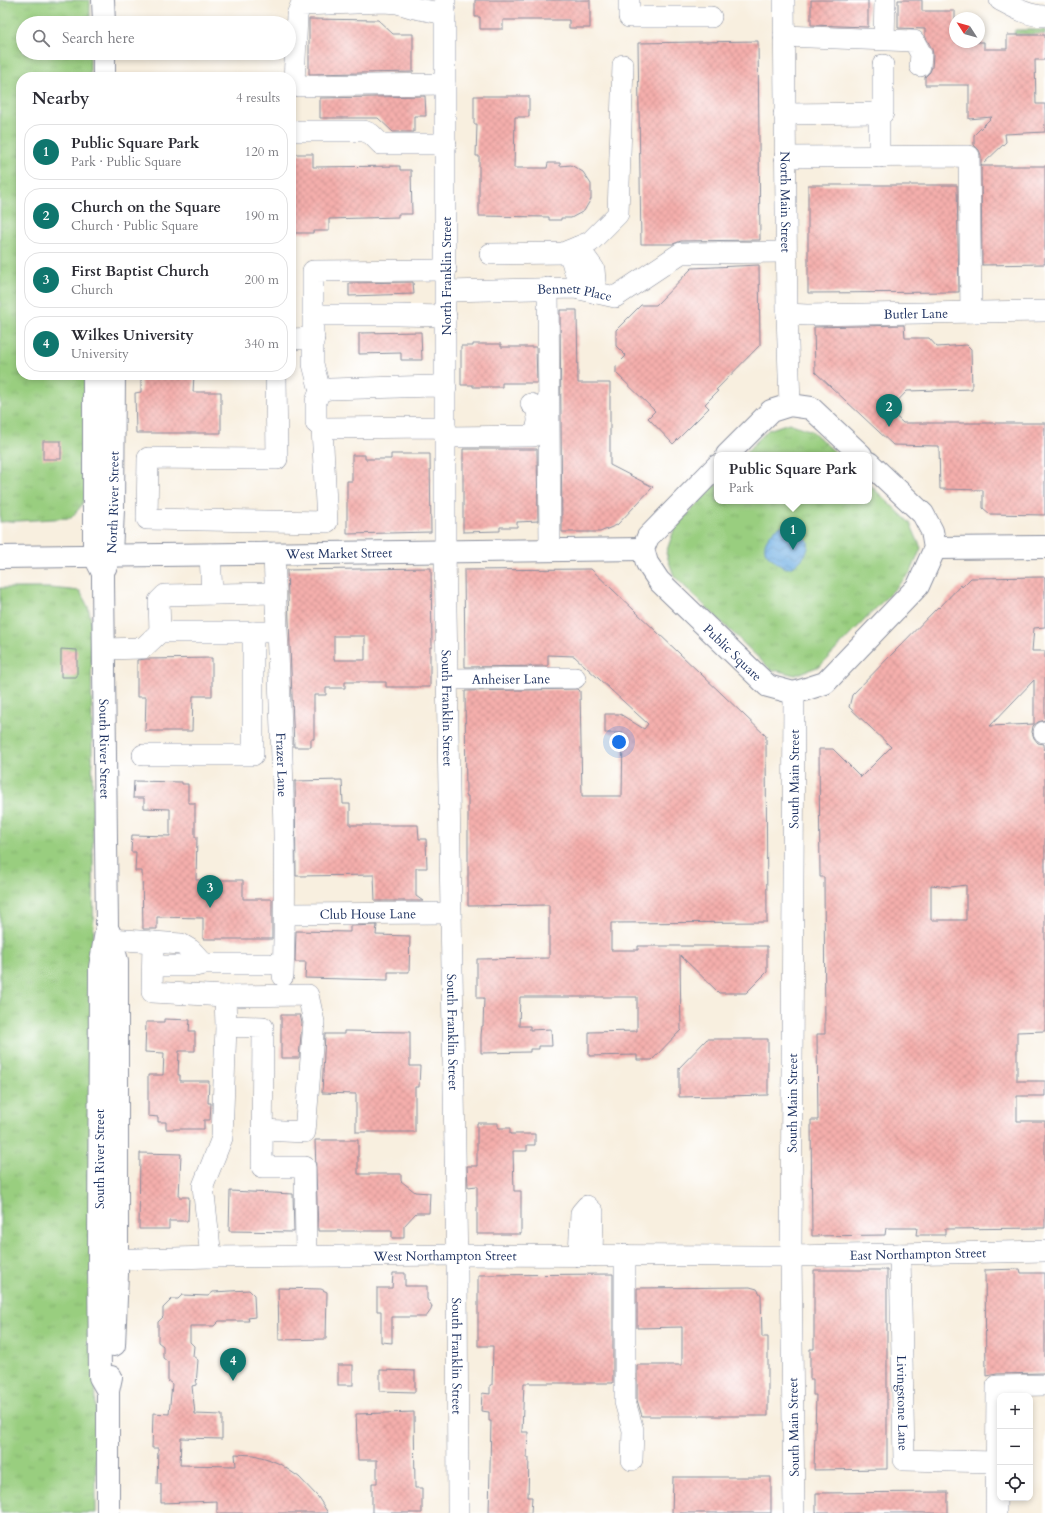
<!DOCTYPE html>
<html lang="en">
<head>
<meta charset="utf-8">
<style>
	:root { --surface:#fff; --page:#f7f7f7; --text:#2b2b33; --muted:#7c7c81; --line:#e1e1e2; --accent:#0f766e }
	body { margin:0; font-family:Cardo,serif; background:var(--page); color:var(--text) }
	.controls { position:absolute; right:12px; bottom:12px; display:grid; overflow:hidden; border-radius:8px; box-shadow:0 2px 6px #0003 }
	.controls button { width:36px; height:36px; display:grid; place-items:center; padding:0; border:0; border-bottom:1px solid var(--line); background:var(--surface); color:var(--text); font:20px sans-serif }
	.compass { position:absolute; left:949px; top:12px; width:36px; height:36px; border-radius:50%; background:var(--surface); box-shadow:0 2px 6px #0003; rotate:306deg }
	.you { position:absolute; left:619px; top:742px; width:14px; height:14px; margin:-10px; border:3px solid #fff; border-radius:50%; background:#1a73e8; box-shadow:0 0 0 6px #1a73e833 }
	.badge { display:grid; place-items:center; width:26px; height:26px; border-radius:50%; background:var(--accent); color:#fff; font-size:13px; font-weight:700 }
	.pin { position:absolute; translate:-50% -33px; filter:drop-shadow(0 1px 2px #0008) }
	.pin::after { content:''; position:absolute; top:21px; width:14px; height:12px; background:inherit; clip-path:polygon(0 0,100% 0,50% 100%) }
	.popup { position:absolute; left:714px; top:452px; width:158px; height:52px; box-sizing:border-box; display:grid; place-content:center; border-radius:8px; background:var(--surface); filter:drop-shadow(0 1px 3px #0005); font-size:13px; white-space:nowrap; color:var(--muted) }
	.popup b { font-size:15px; color:var(--text) }
	.popup::after { content:''; position:absolute; left:50%; top:100%; margin-left:-8px; border:8px solid transparent; border-top-color:var(--surface) }
	.list { margin:0; padding:0; list-style:none }
	h2 { display:flex; justify-content:space-between; align-items:center; height:52px; margin:0; padding:0 16px; font-size:17px }
	h2 small { font-size:13px; font-weight:400; color:var(--muted) }
	.list li { display:grid; grid-template-columns:26px 1fr auto; gap:12px; align-items:center; box-sizing:border-box; height:56px; margin:0 8px 8px; padding:0 8px; border:1px solid var(--line); border-radius:16px }
	.list b { display:block; font-size:15px; white-space:nowrap }
	.list p { margin:0; font-size:13px; white-space:nowrap; color:var(--muted) }
	.list em { font-size:13px; font-style:normal; color:var(--muted) }
	.icon { flex:none; width:22px; height:22px; fill:none; stroke:currentColor; stroke-width:2; stroke-linecap:round; stroke-linejoin:round }
	.map { position:relative; flex:none; width:1045px; height:1513px; overflow:hidden }
	.search { position:absolute; background:var(--surface); box-shadow:0 2px 6px #0003; left:16px; top:16px; width:280px; height:44px; display:flex; align-items:center; gap:10px; box-sizing:border-box; padding:0 14px; border-radius:22px; color:var(--muted); font-size:15px }
	.panel { position:absolute; background:var(--surface); box-shadow:0 2px 6px #0003; left:16px; top:72px; width:280px; height:308px; border-radius:16px }
	.map>svg:first-child { display:block }
</style>
</head>
<body>
<div class="map">
<svg width="1045" height="1513" viewBox="0 0 1045 1513">
	<defs>
		<pattern id="grass-dots" width="8" height="8" patternUnits="userSpaceOnUse"><rect width="8" height="8" fill="#99ce7f"/><path d="M2 2h.1M6 6h.1" fill="none" stroke="#83b170" stroke-width="1.8" stroke-linecap="round"/></pattern>
		<pattern id="park-tufts" width="24" height="20" patternUnits="userSpaceOnUse"><rect width="24" height="20" fill="#99ce7f"/><path d="M3 7l-1-3M5 7V3M7 7l1-3M15 17l-1-3M17 17v-4M19 17l1-3" fill="none" stroke="#83b170"/></pattern>
		<pattern id="water-waves" width="16" height="10" patternUnits="userSpaceOnUse"><rect width="16" height="10" fill="#6fafe3"/><path d="M0 5q4-4 8 0t8 0" fill="none" stroke="#5a8fbb"/></pattern>
		<pattern id="building-cross-hatch" width="8" height="8" patternUnits="userSpaceOnUse"><rect width="8" height="8" fill="#f5afac"/><path d="M0 0l8 8M0 8l8-8" fill="none" stroke="#d19796"/></pattern>
	</defs>
	<rect width="100%" height="100%" fill="#fff"/>
	<filter id="ink" filterUnits="userSpaceOnUse"><feTurbulence type="fractalNoise" baseFrequency=".025" numOctaves="2"/><feDisplacementMap in="SourceGraphic" scale="8" xChannelSelector="R" yChannelSelector="G"/><feConvolveMatrix kernelMatrix="1 2 1 2 8 2 1 2 1" color-interpolation-filters="sRGB"/></filter>
	<filter id="wash" filterUnits="userSpaceOnUse"><feTurbulence type="fractalNoise" baseFrequency=".012" numOctaves="4" result="noise"/><feDisplacementMap in="SourceGraphic" scale="16" xChannelSelector="R" yChannelSelector="G"/><feGaussianBlur stdDeviation="0.9" result="paint"/><feColorMatrix in="noise" values="0 0 0 0 0 0 0 0 0 0 0 0 0 0 0 0 0 1.4 0 .05"/><feComposite in="paint" operator="in"/></filter>
	<g filter="url(#wash)">
		<rect width="100%" height="100%" fill="#f8efdf"/>
		<!-- grass -->
		<path fill="url(#grass-dots)" stroke="#5a7e6e" d="M1015 30H1045V34H1014Z"/>
		<!-- park -->
		<g fill="url(#park-tufts)" stroke="#5a7e6e">
			<path d="M0 0H90V23H23V53H90V77H21V375H90V484L82 505 71 518 0 522Z"/>
			<path d="M789 423 812 431 838 455H743L768 430Z"/>
			<path d="M717 483V501H869V484L910 523 921 548 911 572 820 666 795 675 770 669 674 576 666 553 675 527Z"/>
			<path d="M0 588H51L80 591 88 607 91 620 95 1083 96 1513H0Z"/>
		</g>
		<!-- water -->
		<path fill="url(#water-waves)" stroke="#456fa0" d="M784 525C791 525 794 527 800 532 803 535 807 538 808 542 811 551 797 568 787 568 781 567 778 564 774 560 772 558 768 556 767 554 759 543 774 528 784 525Z"/>
		<g id="blocks">
			<!-- building -->
			<g fill="url(#building-cross-hatch)" fill-rule="evenodd">
				<path d="M475 0H590V28H569V20H503V29H480V17H475Z"/>
				<path d="M811 0H868V27L811 25Z"/>
				<path d="M898 0H922V11H955V42H984V49H1007V35H1045V60H1035L1036 104H1045V132L1005 134 1006 142 981 166V155L979 150 974 145V135L992 117 969 119V85H925V77L930 72 932 67 933 55 932 49 925 36V29L898 28Z"/>
				<path d="M309 19 378 20 393 34H413V72L309 74Z"/>
				<path d="M758 41 760 240 681 241 673 244H641L638 43Z"/>
				<path d="M425 96 426 116H414V132H393L378 118H320V98Z"/>
				<path d="M474 96H529V117H515L514 168H547L548 163H560V166L571 165 583 172 591 184V199L584 211 571 218H561V220H549V217L479 216V156H476L477 124H474Z"/>
				<path d="M291 154H313V167L400 166V170H411L412 214H398V217L329 219V231H313V233H291Z"/>
				<path d="M981 166H1045V264L982 265Z"/>
				<path d="M808 185H957L959 292 808 293Z"/>
				<path d="M759 265 760 345 716 390 718 391 705 404 709 408 673 444 648 418 655 411 616 373V366L626 356 616 346V330L641 305H656L692 268Z"/>
				<path d="M413 282 414 294 349 296V283Z"/>
				<path d="M560 310H577L578 383H610V465L653 487 617 525 600 532H562Z"/>
				<path d="M904 325 905 338H929L937 347 967 345 971 349 972 389 907 391 889 410 903 423H1045V515L990 514 983 508V490L940 489 939 446 893 445 815 372 814 327Z"/>
				<path d="M421 332 422 360H401V353L359 354V333Z"/>
				<path d="M473 344H501V347H536L537 383H502V387H473V385H461V346H473Z"/>
				<path d="M141 375H194L193 392H221V433H136L135 393 141 392Z"/>
				<rect x="43" y="441" width="18" height="18"/>
				<path d="M463 449H537L538 521 517 522V527H500V531L463 532Z"/>
				<path d="M391 454H430L431 532 347 534V481H352V455H365V459H391Z"/>
				<path d="M431 568 432 647H430V687H386V682H345V688H326V695H314V739H311V747H294L287 570ZM334 636H365V660H334Z"/>
				<path d="M591 569 766 736 767 922 611 923V950H638V946H767V972L746 993H719L680 955 681 1030 652 1060H637V1055L589 1056V1032L637 1031V997H520L519 1026H530V1030L551 1029 552 1046H539V1049H530V1052L481 1053V1035L482 1026H483L484 998H477V959L549 958V905L468 906V796H466L465 691 578 689 580 691 582 796H622L623 733H605V714H620L644 729 648 724 574 656 548 655V666L465 667 464 570Z"/>
				<path d="M1045 577V627L1034 628 1032 651H1045V720L1038 722 1033 726 1032 732 1034 738 1038 743 1044 744 1045 756V1031L1017 1032V1081H1045V1096H1017V1121H1045V1228L945 1229V1235H916L917 1228H886L885 1235 812 1236 811 1120H818L817 1034H825L824 877H820L819 749H833L861 777 891 747 849 707 852 695 938 607 939 608 961 585 962 587 971 578ZM1034 680V724L990 726ZM931 885 950 887 966 885V920H931Z"/>
				<path d="M61 649 77 650V677H61Z"/>
				<path d="M212 658V696H193L192 731H145L146 697H137V660L146 659Z"/>
				<path d="M342 780 343 804H350V825H418L419 839H426L427 868H416V896L423 901H375L374 875 296 876 295 781Z"/>
				<path d="M134 781 182 782V784H188V803H195V837H197L196 880H243V899H272V939H203V918L157 917V929H143L142 871H135L136 852H131L132 835 170 836V809L144 808V798H133Z"/>
				<path d="M377 925 376 935 410 936 409 972H388V980L305 978 306 962H295L296 931 350 932V926Z"/>
				<path d="M281 1015H300L302 1023 299 1058H281Z"/>
				<path d="M164 1019 190 1020 189 1031H195V1051H179L178 1075H180V1081H209L208 1103H211L210 1120H204V1129H166V1122H158V1117L148 1116V1075H163L164 1053 145 1052 146 1022H164Z"/>
				<path d="M344 1031 410 1032V1066H420L419 1087H415V1132H356V1094L322 1093 325 1034H344Z"/>
				<path d="M707 1039H768V1095L679 1097V1068Z"/>
				<path d="M477 1123H498V1128H510V1134H535V1145H527V1151H513L514 1191H521V1234H477V1186L468 1187 467 1166H477Z"/>
				<path d="M315 1140H358V1174H401V1181L415 1192 430 1193 429 1213H416L404 1226V1238H392V1231H318Z"/>
				<path d="M140 1153 181 1154 179 1197H189L188 1221H169V1229H139Z"/>
				<path d="M230 1191 293 1194 294 1232 229 1231Z"/>
				<path d="M1020 1269 1021 1273H1045V1373L997 1374 986 1376 985 1270Z"/>
				<path d="M814 1270H887V1469L814 1470 816 1395H813V1379H810V1349H814Z"/>
				<path d="M393 1273H405V1286H427V1299L432 1306 431 1310 426 1317H392V1343L381 1342V1311H377V1288H392Z"/>
				<path d="M613 1274V1383H524L522 1432H528L527 1458H529L528 1497H532L531 1513H489L491 1421H489V1412L481 1411 482 1393 490 1394V1385H492L493 1346H478V1275Z"/>
				<path d="M750 1287 757 1289 761 1295 762 1337H768V1416H642L637 1400V1365H682V1327L637 1328V1288Z"/>
				<path d="M278 1288 321 1289 327 1292 326 1339 279 1340Z"/>
				<path d="M249 1290 254 1295 255 1317 248 1318 249 1321H219L214 1326H190V1342L194 1346 193 1356 198 1360 196 1385 192 1386 195 1414 222 1415V1439L181 1438 180 1465 236 1466 235 1454 254 1455 268 1459 280 1464 299 1477 318 1497 328 1513H217V1501L161 1503V1484H157L158 1448H152L153 1413 169 1414 172 1384 168 1381V1362L163 1358V1346L158 1342V1322L163 1317V1308L172 1299H178L182 1295 208 1296 213 1292Z"/>
				<rect x="338" y="1365" width="15" height="20"/>
				<path d="M380 1370 415 1371V1392L380 1391Z"/>
				<path d="M414 1412 415 1488H422V1513H372V1483H377V1460H358L356 1414Z"/>
				<path d="M673 1477H771V1513H672Z"/>
				<path d="M948 1492V1513H816V1493Z"/>
			</g>
		</g>
	</g>
	<g filter="url(#ink)">
		<use href="#blocks" fill-opacity="0" stroke="#8a8f9e" stroke-width="1"/>
		<g fill="none" stroke-linecap="round" stroke-linejoin="round">
			<defs>
				<g id="minor">
					<path id="s1" d="M445 0V551L457 1269 458 1513"/>
					<path d="M629 0V17H711"/>
					<path id="s2" d="M784 0 787 314 790 405"/>
					<path d="M1000 0C1015 8 1028 16 1045 16"/>
					<path d="M445 14 414 8 397 3 384 2 301 5 297 15 294 83 298 86 445 84"/>
					<path d="M784 36 914 41 921 54 920 66"/>
					<path d="M884 39 885 0"/>
					<path d="M784 114 879 113"/>
					<path d="M291 131H364L371 134 381 144H446"/>
					<path d="M785 157 969 156 971 312"/>
					<path d="M879 157V113H883V65"/>
					<path d="M578 247 594 269 596 293"/>
					<path d="M569 251 580 289"/>
					<path d="M490 254 563 253 590 242 618 214 623 65"/>
					<path d="M548 288 550 550"/>
					<path id="s3" d="M446 291 575 288 615 297 681 253 786 252"/>
					<path id="s4" d="M787 314 807 315 1045 311"/>
					<path d="M314 315H398L446 316"/>
					<path d="M291 339 314 338"/>
					<path d="M276 375 277 459 148 458 147 519 327 522 322 428"/>
					<path d="M320 391 313 364V271L446 270"/>
					<path d="M446 429 435 427 322 428 316 423V401L320 391 330 389 435 386 446 388"/>
					<path d="M446 437 533 436C539 426 539 419 536 407L531 404"/>
					<path id="s5" d="M274 553C279 694 288 835 283 976"/>
					<path d="M210 554 212 594"/>
					<path d="M160 632 159 601 165 595 275 593"/>
					<path d="M104 649 143 648 160 632H267"/>
					<path id="s6" d="M447 679 575 678"/>
					<path d="M1044 732H1045"/>
					<path d="M143 755H253V632"/>
					<path id="s7" d="M285 914 450 913"/>
					<path d="M111 939 181 944 191 950 204 964 195 966H153"/>
					<path d="M153 942 152 992 225 996 226 1026"/>
					<path d="M204 964H270"/>
					<path d="M225 996 308 995 314 1022 305 1132 262 1130"/>
					<path id="s8" d="M900 1254 904 1460 996 1462"/>
					<path d="M625 1255V1402L633 1430 632 1460"/>
					<path d="M579 1256 581 1213 587 1206 593 1212 592 1256"/>
					<path d="M211 1257 203 1186 222 1138 226 1026 263 1027 262 1167H305L306 1256"/>
					<path id="s9" d="M100 1260 211 1257 456 1255 791 1256 1045 1251"/>
					<path id="s10" d="M794 1513 791 1256 794 693"/>
					<path d="M996 1513 997 1386 1045 1385"/>
				</g>
				<g id="major">
					<path d="M103 0 104 23"/>
					<path d="M104 53V77"/>
					<path id="s11" d="M94 375V555L103 573V582L107 926 100 967 99 1260 100 1377 108 1391"/>
					<path d="M727 455 771 411 790 405 811 408 861 455"/>
					<path id="s12" d="M717 466 648 537 643 549 647 563 659 581 768 686 794 693 825 683 918 586 935 548 932 531 923 514 869 463"/>
					<path d="M935 548 1045 547"/>
					<path id="s13" d="M0 557 643 549"/>
					<path id="s14" d="M105 568 111 555 113 509 114 375"/>
					<path d="M109 932 117 961V1274L114 1345"/>
					<path d="M108 1513V1391L111 1377"/>
				</g>
			</defs>
			<!-- minor casing -->
			<use href="#minor" stroke="#8a8f9e" stroke-width="22"/>
			<!-- major casing -->
			<use href="#major" stroke="#8a8f9e" stroke-width="24"/>
			<!-- minor -->
			<use href="#minor" stroke="#fff" stroke-width="21"/>
			<!-- major -->
			<use href="#major" stroke="#fff" stroke-width="22"/>
		</g>
	</g>
	<g text-anchor="middle" stroke-width="4" stroke-linejoin="round" paint-order="stroke">
		<!-- street labels -->
		<g font-size="13" fill="#1b2f5e" stroke="#fff">
			<text dy="5" stroke="none"><textPath href="#s2" startOffset="202">North Main Street</textPath></text>
			<text transform="translate(446 276) rotate(-90)" y="5">North Franklin Street</text>
			<text dy="5" stroke="none"><textPath href="#s3" startOffset="129">Bennett Place</textPath></text>
			<text dy="5" stroke="none"><textPath href="#s4" startOffset="129">Butler Lane</textPath></text>
			<text dy="5" stroke="none"><textPath href="#s14" startOffset="67">North River Street</textPath></text>
			<text dy="5" stroke="none"><textPath href="#s13" startOffset="339">West Market Street</textPath></text>
			<text dy="5" stroke="none"><textPath href="#s12" startOffset="251">Public Square</textPath></text>
			<text dy="5" stroke="none"><textPath href="#s6" startOffset="64">Anheiser Lane</textPath></text>
			<text dy="5" stroke="none"><textPath href="#s1" startOffset="708">South Franklin Street</textPath></text>
			<text dy="5" stroke="none"><textPath href="#s11" startOffset="376">South River Street</textPath></text>
			<text dy="5" stroke="none"><textPath href="#s5" startOffset="212">Frazer Lane</textPath></text>
			<text dy="5" stroke="none"><textPath href="#s10" startOffset="734">South Main Street</textPath></text>
			<text dy="5" stroke="none"><textPath href="#s7" startOffset="83">Club House Lane</textPath></text>
			<text dy="5" stroke="none"><textPath href="#s1" startOffset="1032">South Franklin Street</textPath></text>
			<text dy="5" stroke="none"><textPath href="#s10" startOffset="410">South Main Street</textPath></text>
			<text transform="translate(99 1159) rotate(-90)" y="5">South River Street</text>
			<text dy="5" stroke="none"><textPath href="#s9" startOffset="818">East Northampton Street</textPath></text>
			<text dy="5" stroke="none"><textPath href="#s9" startOffset="345">West Northampton Street</textPath></text>
			<text dy="5" stroke="none"><textPath href="#s1" startOffset="1356">South Franklin Street</textPath></text>
			<text dy="5" stroke="none"><textPath href="#s8" startOffset="149">Livingstone Lane</textPath></text>
			<text transform="translate(793 1427) rotate(-91)" y="5">South Main Street</text>
		</g>
	</g>
</svg>
<div class="controls">
<button>+</button>
<button>−</button>
<button><svg class="icon" aria-label="locate" viewBox="0 0 24 24"><circle cx="12" cy="12" r="6"/><path d="M12 2v4M12 18v4M2 12h4M18 12h4"/></svg></button>
</div>
<svg class="compass" viewBox="-18 -18 36 36"><path d="M0-13l5 13h-10z" fill="#e53935"/><path d="M0 13l5-13h-10z" fill="#7c7c81"/></svg>
<div class="you"></div>
<div class="pin badge" style="left:793px;top:550px">1</div>
<div class="popup"><b>Public Square Park</b>Park</div>
<div class="pin badge" style="left:889px;top:427px">2</div>
<div class="pin badge" style="left:210px;top:908px">3</div>
<div class="pin badge" style="left:233px;top:1381px">4</div>
<div class="search"><svg class="icon" aria-label="search" viewBox="0 0 24 24"><circle cx="10" cy="10" r="6"/><path d="M15 15l6 6"/></svg>Search here</div>
<section class="panel">
<h2>Nearby<small>4 results</small></h2>
<ul class="list">
<li><span class="badge">1</span><div><b>Public Square Park</b><p>Park · Public Square</p></div><em>120 m</em></li>
<li><span class="badge">2</span><div><b>Church on the Square</b><p>Church · Public Square</p></div><em>190 m</em></li>
<li><span class="badge">3</span><div><b>First Baptist Church</b><p>Church</p></div><em>200 m</em></li>
<li><span class="badge">4</span><div><b>Wilkes University</b><p>University</p></div><em>340 m</em></li>
</ul>
</section>
</div>
</body>
</html>
